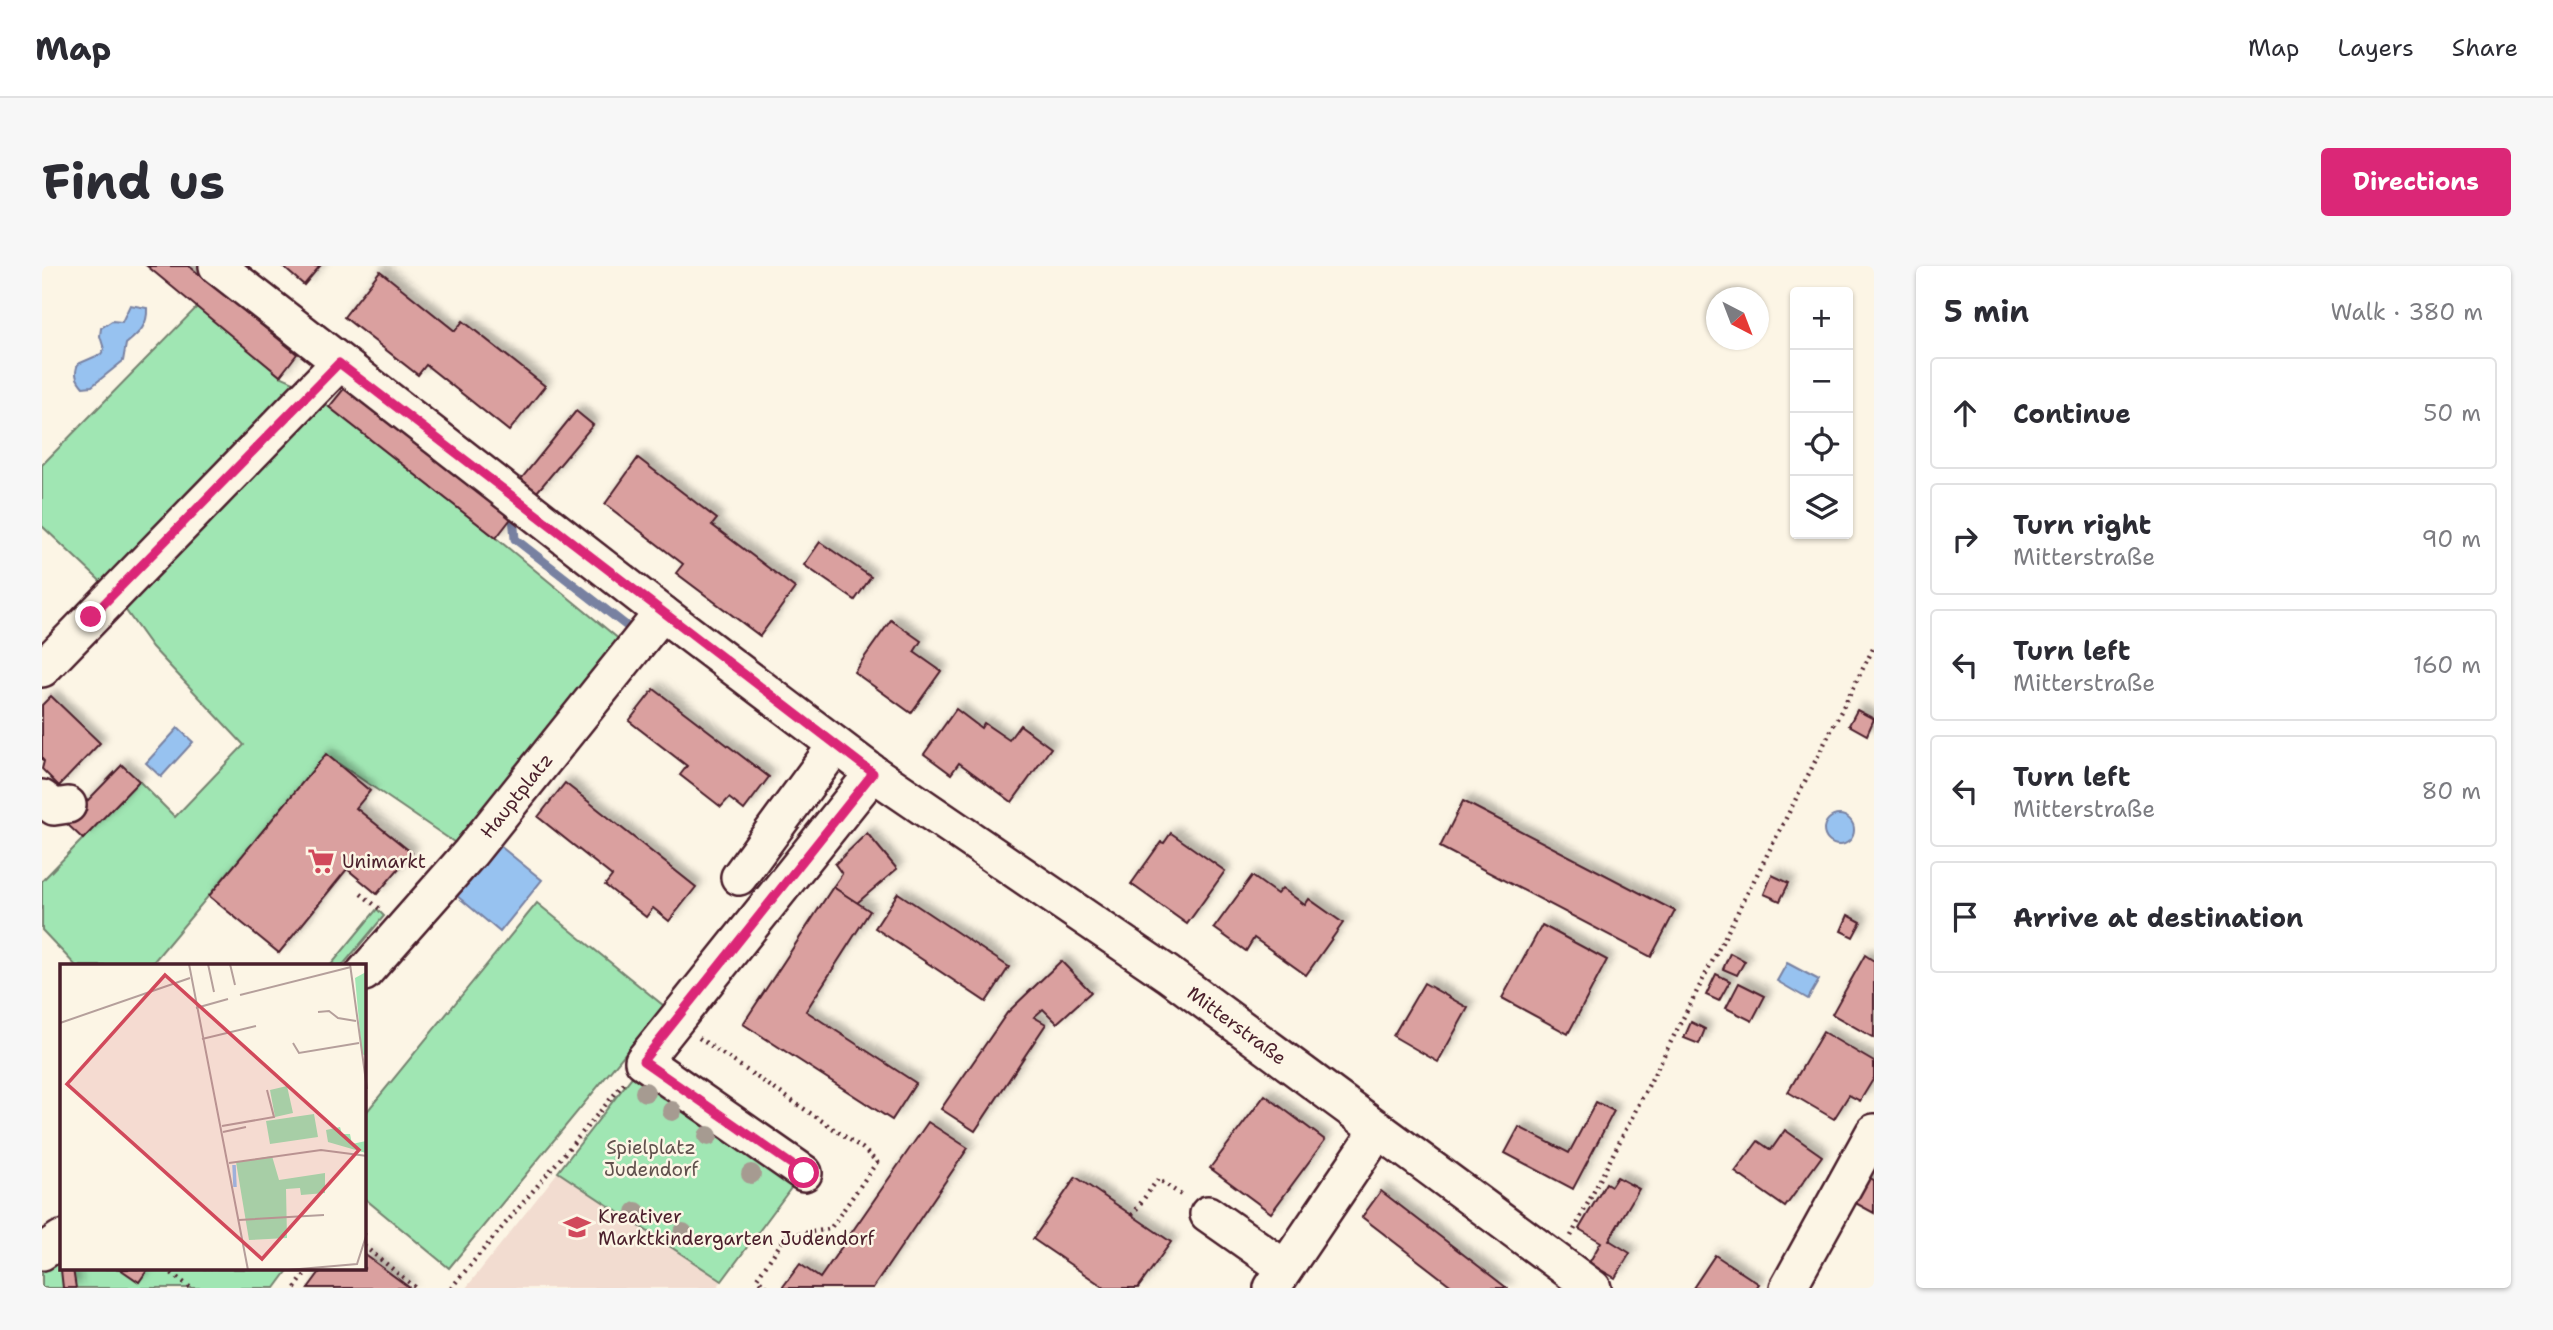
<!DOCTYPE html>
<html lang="en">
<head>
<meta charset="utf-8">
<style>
	:root { --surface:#fff; --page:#f7f7f7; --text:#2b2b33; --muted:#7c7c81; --line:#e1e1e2; --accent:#db2777 }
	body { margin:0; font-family:"Shantell Sans",sans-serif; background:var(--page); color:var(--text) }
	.controls { position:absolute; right:21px; top:21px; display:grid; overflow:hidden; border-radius:7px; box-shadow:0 2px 5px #0004 }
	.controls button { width:63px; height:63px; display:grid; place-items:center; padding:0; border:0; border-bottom:2px solid var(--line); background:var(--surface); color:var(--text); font:35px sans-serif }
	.compass { position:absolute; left:1664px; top:21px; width:63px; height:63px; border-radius:50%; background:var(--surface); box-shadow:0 2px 5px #0004; rotate:138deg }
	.stop { position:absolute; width:21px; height:21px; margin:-16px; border:5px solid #db2777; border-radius:50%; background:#fff }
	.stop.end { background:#db2777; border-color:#fff; box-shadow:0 2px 7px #0008 }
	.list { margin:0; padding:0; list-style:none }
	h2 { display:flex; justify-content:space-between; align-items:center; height:91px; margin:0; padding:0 28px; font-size:30px }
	h2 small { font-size:23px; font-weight:400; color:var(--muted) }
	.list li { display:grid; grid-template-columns:46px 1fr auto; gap:21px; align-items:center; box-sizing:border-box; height:112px; margin:0 14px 14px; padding:0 14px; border:2px solid var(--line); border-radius:7px }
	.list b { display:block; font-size:26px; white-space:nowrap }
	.list p { margin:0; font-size:23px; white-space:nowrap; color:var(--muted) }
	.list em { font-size:23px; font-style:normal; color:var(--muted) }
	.icon { flex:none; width:38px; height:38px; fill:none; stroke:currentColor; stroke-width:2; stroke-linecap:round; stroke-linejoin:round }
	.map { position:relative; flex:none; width:1832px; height:1022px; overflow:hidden; border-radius:7px }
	header { display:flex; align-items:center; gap:42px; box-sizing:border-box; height:98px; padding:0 35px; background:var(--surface); border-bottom:2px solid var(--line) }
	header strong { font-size:33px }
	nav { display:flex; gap:38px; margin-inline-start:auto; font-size:24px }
	.intro { display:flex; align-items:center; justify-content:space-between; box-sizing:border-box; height:168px; padding:0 42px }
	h1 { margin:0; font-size:49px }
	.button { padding:18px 32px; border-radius:7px; background:var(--accent); color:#fff; font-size:24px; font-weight:700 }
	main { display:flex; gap:42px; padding:0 42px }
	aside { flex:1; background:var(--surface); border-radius:7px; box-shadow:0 2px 5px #0004 }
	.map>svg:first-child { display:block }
</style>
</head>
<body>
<header>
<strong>Map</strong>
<nav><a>Map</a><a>Layers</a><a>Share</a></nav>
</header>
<div class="intro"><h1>Find us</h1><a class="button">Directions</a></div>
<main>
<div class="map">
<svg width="1832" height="1022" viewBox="0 0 1832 1022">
	<defs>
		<filter id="shadow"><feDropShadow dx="6" dy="-6" stdDeviation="3.5" flood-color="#0004"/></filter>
	</defs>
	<rect width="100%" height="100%" fill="#fcf5e5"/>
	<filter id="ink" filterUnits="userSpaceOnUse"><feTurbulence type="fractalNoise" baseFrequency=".0143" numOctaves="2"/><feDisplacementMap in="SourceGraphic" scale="14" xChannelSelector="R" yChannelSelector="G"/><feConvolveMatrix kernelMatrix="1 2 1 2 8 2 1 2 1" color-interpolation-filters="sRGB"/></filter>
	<g filter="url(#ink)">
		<!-- built -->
		<path fill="#f2dcd0" d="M516 906 680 1015 674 1022H424Z"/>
		<!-- green -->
		<g fill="#a0e6b3" stroke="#75826f" stroke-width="2">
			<path d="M155 41 238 110 270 124 287 141 454 272 590 384 428 587 284 489 108 700H34L0 664V615L97 515 133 551 202 479 110 381 72 328 0 260V199Z"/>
			<path d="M495 637 622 740 407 1002 322 932V849Z"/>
			<path d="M335 643 342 650 300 700H288Z"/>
			<path d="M596 803 752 918 680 1015 516 906Z"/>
			<path d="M19 994V1003H247L233 1022H0V1007Z"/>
		</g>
		<!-- water -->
		<g fill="#97c2f0" stroke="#7881a1" stroke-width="2">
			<path d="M88 39 105 42C106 60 97 67 84 78L81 95 50 120 41 121C34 113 32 108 36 98L59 88 62 83 58 70 59 62 70 55 80 56Z"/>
			<path d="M136 462 151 476 119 511 104 497Z"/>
			<circle cx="1797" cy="564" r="15"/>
			<path d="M458 580 500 614 458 666 415 630Z"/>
			<path d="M1745 697 1777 714 1766 733 1735 715Z"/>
		</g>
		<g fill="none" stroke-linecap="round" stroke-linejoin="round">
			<!-- stream -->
			<path stroke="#7881a1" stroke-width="9" d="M471 250 473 273 595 368"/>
		</g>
		<!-- building -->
		<g fill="#daa09f" stroke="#4a1f2b" stroke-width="2" filter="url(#shadow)">
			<path d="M105 0H147L255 88 238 110Z"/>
			<path d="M240 0H278L262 19Z"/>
			<path d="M338 5 413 65 421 55 503 120 467 165 384 99 376 109 302 51Z"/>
			<path d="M305 119 471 250 454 272 287 141Z"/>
			<path d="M534 145 551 159 495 226 479 213Z"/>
			<path d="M596 192 675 253 670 259 753 322 718 370 634 307 641 298 563 238Z"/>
			<path d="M778 276 829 311 813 334 762 299Z"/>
			<path d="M849 354 879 375 872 386 899 405 869 447 812 406Z"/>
			<path d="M612 423 727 511 702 544 687 532 679 541 638 509 645 500 587 455Z"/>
			<path d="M9 430 58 477 17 520 0 503 2 495 0 493V439Z"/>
			<path d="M914 443 939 462 942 457 967 474 978 459 1009 482 970 536 917 497 909 508 882 488Z"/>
			<path d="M1815 444 1832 453 1825 469 1807 459Z"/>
			<path d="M284 488 328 525 314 542 370 587 335 628 305 603 237 687 167 630Z"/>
			<path d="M80 499 97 515 41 573 24 557Z"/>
			<path d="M523 517 654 621 627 655 611 642 604 651 563 619 570 610 496 551Z"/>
			<path d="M1421 535 1633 645 1609 691 1398 581Z"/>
			<path d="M825 567 855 603 815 637 791 621 800 608 793 598Z"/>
			<path d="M1129 567 1183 605 1145 658 1089 618 1119 576 1122 577Z"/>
			<path d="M1730 609 1747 617 1738 635 1722 628Z"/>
			<path d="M1210 610 1235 628 1240 622 1263 639 1267 633 1301 657 1264 709 1212 672 1204 685 1172 662Z"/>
			<path d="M791 621 828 645 764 745 874 817 850 854 701 758Z"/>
			<path d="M856 627 967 701 944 736 833 662Z"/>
			<path d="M1806 649 1819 656 1811 671 1799 665Z"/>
			<path d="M1500 659 1565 694 1526 768 1460 732Z"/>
			<path d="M1688 687 1703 695 1695 709 1681 703Z"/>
			<path d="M1823 689 1832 695V772L1790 748Z"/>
			<path d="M1019 695 1049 726 1015 757 1001 743 992 751 1004 758 933 865 899 843 965 747Z"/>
			<path d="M1674 708 1688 715 1677 735 1664 729Z"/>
			<path d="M1382 717 1426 742 1396 796 1351 770Z"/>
			<path d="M1697 717 1723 730 1710 755 1684 742Z"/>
			<path d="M1649 756 1663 763 1657 778 1642 772Z"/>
			<path d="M1781 766 1832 796V812L1818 835 1807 829 1792 853 1746 826Z"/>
			<path d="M1223 829 1283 874 1229 947 1168 902Z"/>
			<path d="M1554 836 1572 845 1531 923 1463 887 1477 861 1527 887Z"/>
			<path d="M886 856 926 882 831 1022H740L758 998 778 1012Z"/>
			<path d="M1743 864 1780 890 1743 941 1693 906 1716 875 1729 884Z"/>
			<path d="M1822 909 1832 914V947L1808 934Z"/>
			<path d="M1034 911 1129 976 1096 1022H1063L991 973Z"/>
			<path d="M1575 911 1597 923 1567 974 1588 987 1573 1012 1547 997 1559 976 1537 963 1564 917 1569 920Z"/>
			<path d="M1339 925 1465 1022H1412L1320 951Z"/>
			<path d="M322 988 368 1022H266L280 1003H322Z"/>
			<path d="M1673 989 1717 1018 1714 1022H1651Z"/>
			<path d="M31 1003 34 1022H21L19 1004Z"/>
			<path d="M78 1003H106L97 1016Z"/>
		</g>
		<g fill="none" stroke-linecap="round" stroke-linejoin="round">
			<defs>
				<g id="minor">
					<path id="s1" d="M175 0 620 347 831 507 1126 708 1551 1022"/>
					<path d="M0 403 297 97"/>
					<path d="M0 532 12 541 26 539"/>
					<path d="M697 611 794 479"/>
					<path id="s2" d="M322 707 428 587 620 347"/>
					<path d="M762 907 601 795 831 507"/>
					<path d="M1166 948 1243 1002"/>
					<path d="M0 986 19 973"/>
					<path d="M1230 1022 1337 863"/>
					<path d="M1746 1022 1832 866"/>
				</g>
			</defs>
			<!-- minor casing -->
			<use href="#minor" stroke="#4a1f2b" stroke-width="40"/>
			<!-- path -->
			<g stroke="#4a1f2b" stroke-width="4.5" stroke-dasharray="2 5" stroke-linecap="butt">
				<path d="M319 628 338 643"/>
				<path d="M657 772 820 882 835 896 788 963 744 970 715 1012 726 1022"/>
				<path d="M1090 949 1116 913 1142 931"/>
				<path d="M1529 970 1832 381"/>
				<path d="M322 980 374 1022"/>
				<path d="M124 1003 149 1022"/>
				<path d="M253 1022 267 1003"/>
				<path d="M409 1022 582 817"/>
			</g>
			<!-- minor -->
			<use href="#minor" stroke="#fcf5e5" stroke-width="35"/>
		</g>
		<!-- trees -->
		<g fill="#a69b91">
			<circle cx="603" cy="826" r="10"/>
			<circle cx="630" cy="845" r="10"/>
			<circle cx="666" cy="870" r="10"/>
			<circle cx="709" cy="908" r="10"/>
			<circle cx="594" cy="946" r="10"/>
			<circle cx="641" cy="967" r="10"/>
		</g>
	</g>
	<g fill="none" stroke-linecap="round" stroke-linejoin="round" filter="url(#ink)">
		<!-- route -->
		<path stroke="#db2777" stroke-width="9" d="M49 351 297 97 831 507 601 795 762 907"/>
	</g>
	<!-- icons -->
	<defs>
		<symbol id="supermarket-bare" viewBox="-9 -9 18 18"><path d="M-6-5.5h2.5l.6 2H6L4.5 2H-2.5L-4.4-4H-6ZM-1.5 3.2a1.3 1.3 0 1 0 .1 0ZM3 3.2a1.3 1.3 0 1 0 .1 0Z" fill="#d1495b" stroke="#fcf5e5" stroke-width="2.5" paint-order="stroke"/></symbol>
		<symbol id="school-bare" viewBox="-9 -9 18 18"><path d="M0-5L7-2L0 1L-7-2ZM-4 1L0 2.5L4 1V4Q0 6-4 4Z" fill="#d1495b" stroke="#fcf5e5" stroke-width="2.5" paint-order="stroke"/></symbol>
	</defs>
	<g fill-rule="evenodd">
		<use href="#supermarket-bare" x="260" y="576" width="38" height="38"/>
		<use href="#school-bare" x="516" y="942" width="38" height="38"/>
	</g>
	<g text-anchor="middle" stroke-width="5" stroke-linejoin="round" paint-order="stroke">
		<!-- street labels -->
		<g font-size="19" fill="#4a1f2b" stroke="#fcf5e5">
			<text dy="7" stroke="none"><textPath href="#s2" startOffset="234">Hauptplatz</textPath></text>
			<text dy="7" stroke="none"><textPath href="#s1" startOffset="1272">Mitterstraße</textPath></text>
		</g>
		<!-- poi labels -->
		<g font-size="19" fill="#4a1f2b" stroke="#fcf5e5" text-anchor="start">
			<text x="300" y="602">Unimarkt</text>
			<text x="556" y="957">Kreativer<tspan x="556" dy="22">Marktkindergarten Judendorf</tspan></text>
		</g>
		<!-- park labels -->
		<g font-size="19" fill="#60514d" stroke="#fcf5e5">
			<text x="609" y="888">Spielplatz<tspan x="609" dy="22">Judendorf</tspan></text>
		</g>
	</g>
	<!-- overview -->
	<g transform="translate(18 698)">
		<rect width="306" height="306" fill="#fcf5e5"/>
		<path d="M306 8V92L302 90 295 14ZM227 122 233 149 215 153 210 126ZM254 150 258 173 210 180 206 157ZM280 163 282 170H290L292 180 306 177V189L268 178 266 166ZM212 192 219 216 265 209V229L241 231 240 224 226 225 227 274 189 276 176 198Z" fill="#a0e6b3"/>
		<path fill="none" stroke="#97c2f0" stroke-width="3.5" d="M174 201 175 223"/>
		<path fill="none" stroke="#b59f9b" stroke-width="2" d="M129 0 188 306M148 0 154 28M170 0 175 21M290 0 307 125M180 31 291 3M136 44 168 35M258 48 269 47 278 54 296 57M0 59 130 14M142 75 196 62M233 79 239 89 299 79M162 162 214 153 207 126M163 168 186 163M169 199 261 186 307 192M179 256 264 251M228 306 297 300 307 269"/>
		<path fill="#d1495b" fill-opacity="0.15" stroke="#d1495b" stroke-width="3.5" d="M105 11 299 186 202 295 7 120Z"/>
		<rect width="306" height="306" fill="none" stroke="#4a1f2b" stroke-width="3.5"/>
	</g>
</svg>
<div class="controls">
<button>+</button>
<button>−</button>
<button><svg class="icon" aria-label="locate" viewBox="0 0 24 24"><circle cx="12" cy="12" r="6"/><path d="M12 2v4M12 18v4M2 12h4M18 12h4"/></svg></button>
<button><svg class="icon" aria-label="layers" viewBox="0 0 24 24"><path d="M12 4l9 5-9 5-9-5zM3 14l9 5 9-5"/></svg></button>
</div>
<svg class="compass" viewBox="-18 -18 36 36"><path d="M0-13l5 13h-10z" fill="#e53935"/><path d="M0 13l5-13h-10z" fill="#7c7c81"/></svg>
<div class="stop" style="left:762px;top:907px"></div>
<div class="stop end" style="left:49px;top:351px"></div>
</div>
<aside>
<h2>5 min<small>Walk · 380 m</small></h2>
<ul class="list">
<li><svg class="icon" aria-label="ahead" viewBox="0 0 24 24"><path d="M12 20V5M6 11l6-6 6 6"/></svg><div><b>Continue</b></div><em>50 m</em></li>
<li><svg class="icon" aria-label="right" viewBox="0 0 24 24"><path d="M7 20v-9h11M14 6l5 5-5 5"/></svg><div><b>Turn right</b><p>Mitterstraße</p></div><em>90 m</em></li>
<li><svg class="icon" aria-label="left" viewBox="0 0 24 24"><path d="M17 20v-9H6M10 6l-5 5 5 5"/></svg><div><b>Turn left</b><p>Mitterstraße</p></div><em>160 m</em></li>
<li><svg class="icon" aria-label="left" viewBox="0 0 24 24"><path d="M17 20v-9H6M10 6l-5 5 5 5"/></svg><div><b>Turn left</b><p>Mitterstraße</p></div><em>80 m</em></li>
<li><svg class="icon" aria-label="arrive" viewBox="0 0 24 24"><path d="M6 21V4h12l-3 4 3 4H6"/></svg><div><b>Arrive at destination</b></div></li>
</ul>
</aside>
</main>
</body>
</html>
